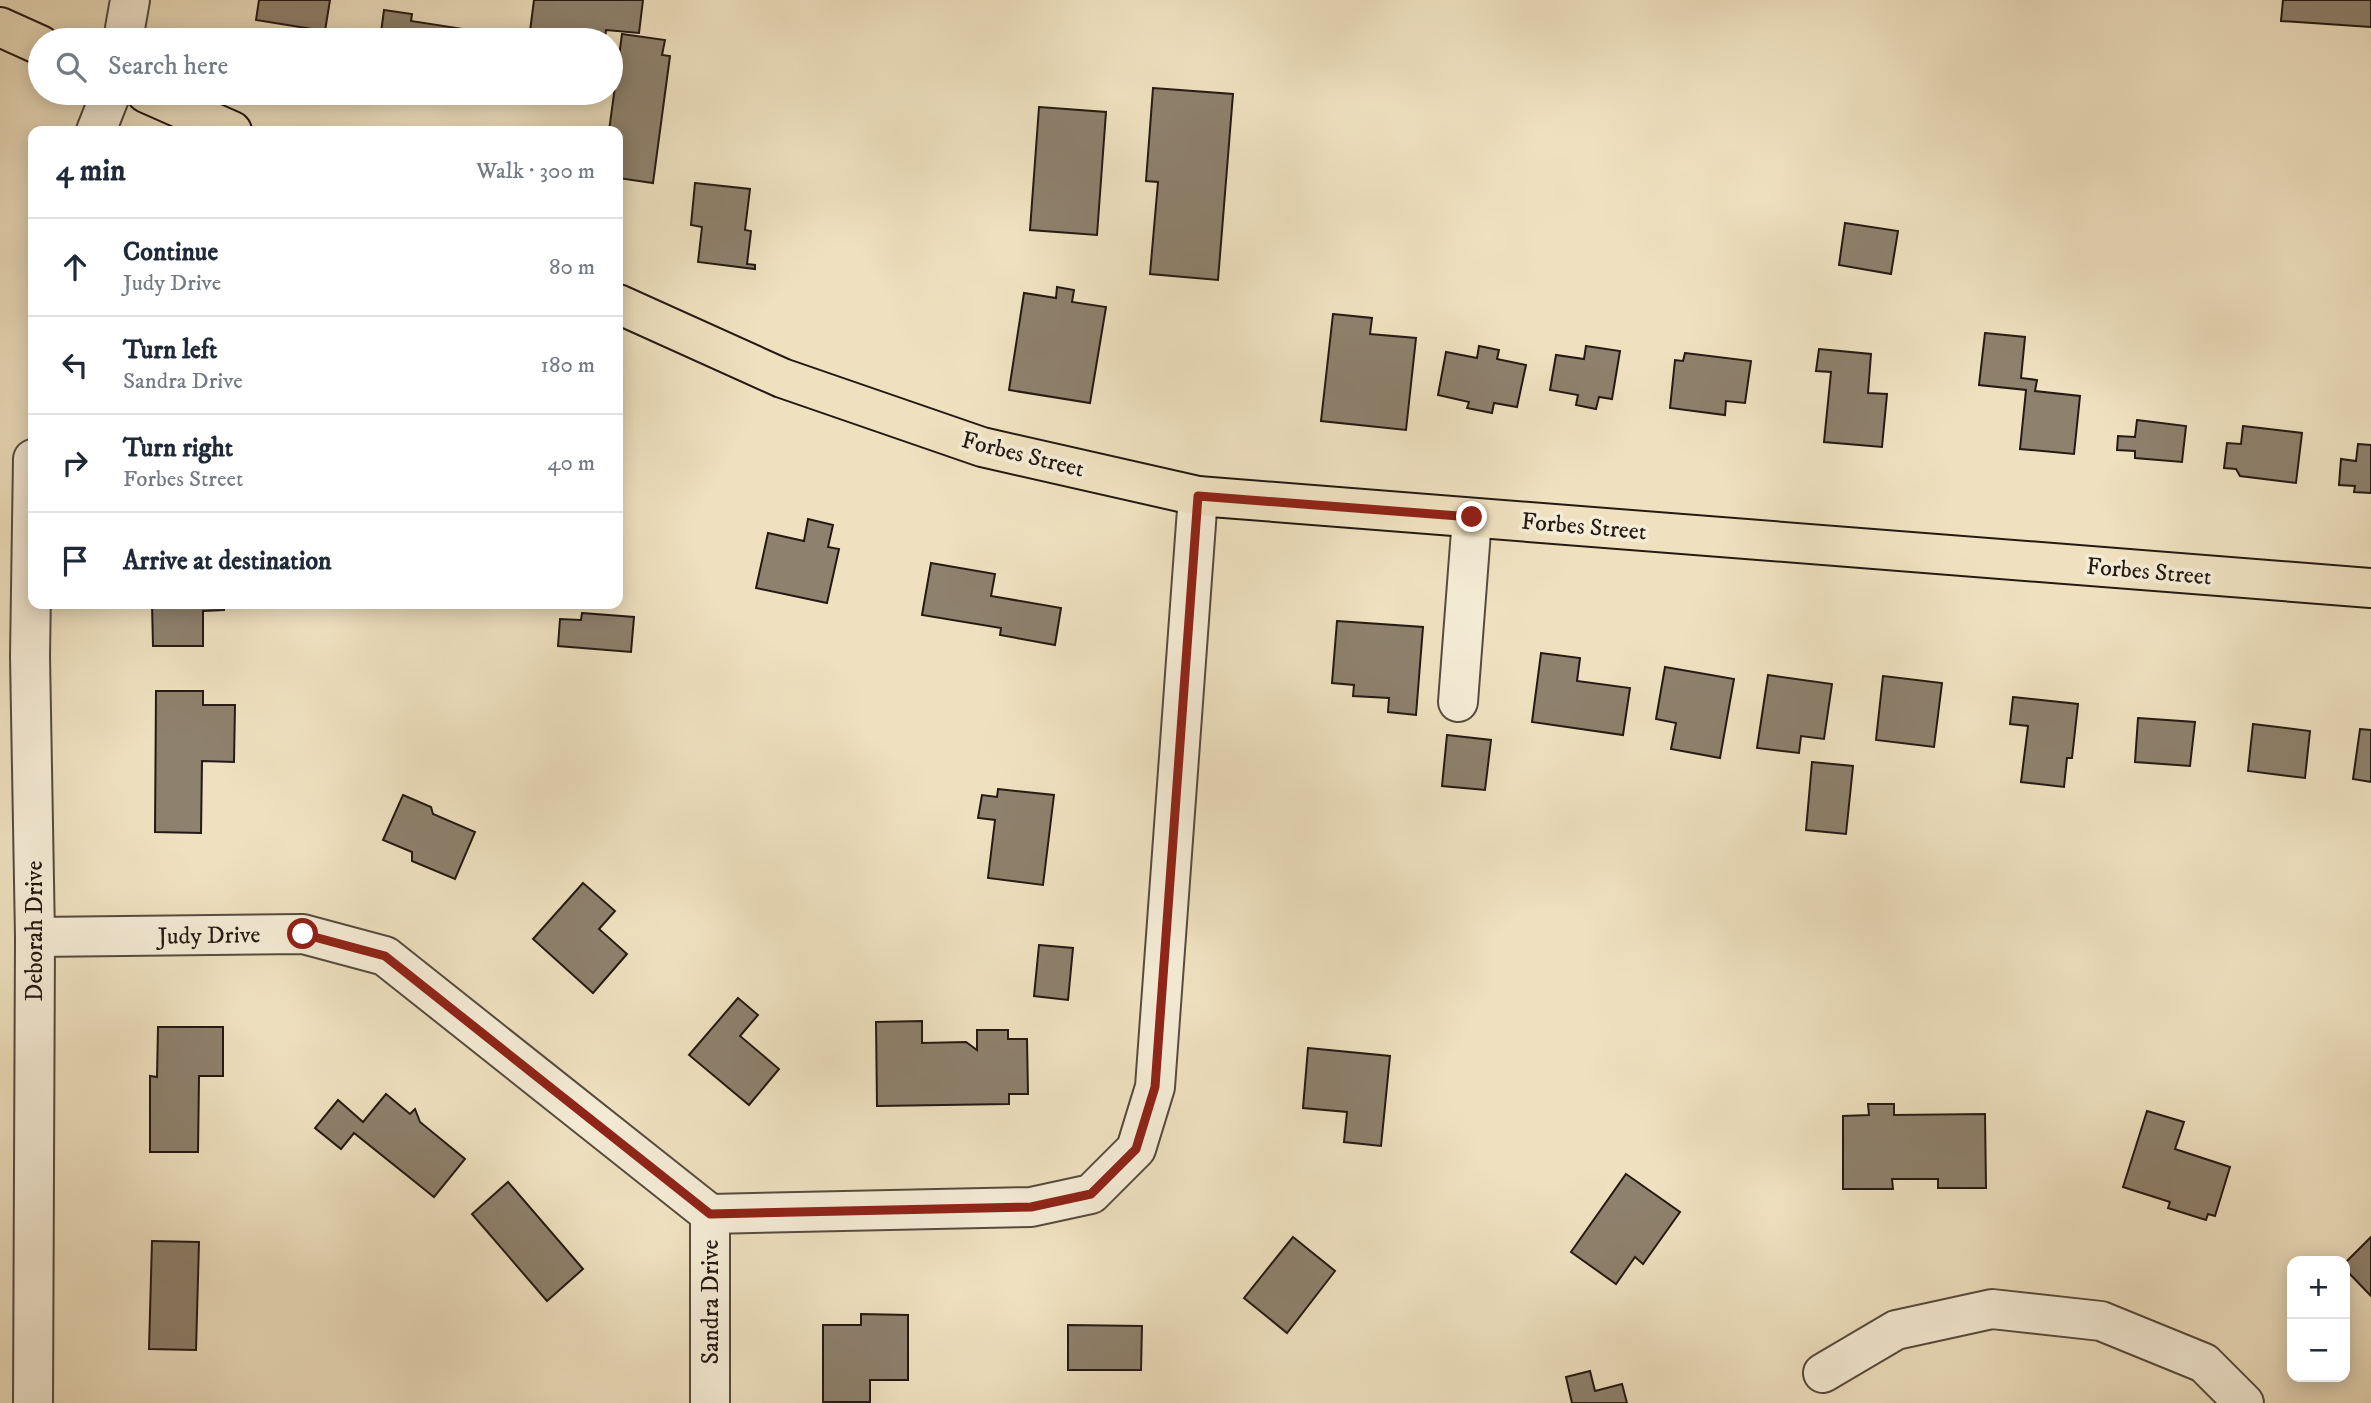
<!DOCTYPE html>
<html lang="en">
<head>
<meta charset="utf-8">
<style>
	:root { --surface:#fff; --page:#f6f6f7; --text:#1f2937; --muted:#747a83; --line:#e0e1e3 }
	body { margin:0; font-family:"IM FELL DW Pica",serif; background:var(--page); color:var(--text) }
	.controls { position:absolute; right:21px; bottom:21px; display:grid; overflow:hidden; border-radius:14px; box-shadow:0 4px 18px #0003 }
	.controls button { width:63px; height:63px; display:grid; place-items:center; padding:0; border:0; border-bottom:2px solid var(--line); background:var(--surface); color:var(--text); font:35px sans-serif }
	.stop { position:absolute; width:21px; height:21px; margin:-16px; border:5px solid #8f2418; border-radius:50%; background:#fff }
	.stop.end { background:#8f2418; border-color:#fff; box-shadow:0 2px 7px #0008 }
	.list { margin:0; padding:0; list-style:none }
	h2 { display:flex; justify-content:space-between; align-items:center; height:91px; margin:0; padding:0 28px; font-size:30px }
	h2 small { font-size:23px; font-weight:400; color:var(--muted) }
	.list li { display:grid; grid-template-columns:46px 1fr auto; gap:21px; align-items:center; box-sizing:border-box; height:98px; padding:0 28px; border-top:2px solid var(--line) }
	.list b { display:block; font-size:26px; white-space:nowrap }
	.list p { margin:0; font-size:23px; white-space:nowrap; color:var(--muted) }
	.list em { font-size:23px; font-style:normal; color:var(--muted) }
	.icon { flex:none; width:38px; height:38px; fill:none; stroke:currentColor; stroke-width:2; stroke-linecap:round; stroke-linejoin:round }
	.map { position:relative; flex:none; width:2371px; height:1403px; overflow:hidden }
	.search { position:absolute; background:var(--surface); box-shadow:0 4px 18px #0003; left:28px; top:28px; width:595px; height:77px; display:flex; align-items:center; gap:18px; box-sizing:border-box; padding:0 24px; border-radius:38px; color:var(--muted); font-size:26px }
	.panel { position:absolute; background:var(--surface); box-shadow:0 4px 18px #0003; left:28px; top:126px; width:595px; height:483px; border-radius:14px }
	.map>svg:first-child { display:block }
</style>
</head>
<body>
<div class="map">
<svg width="2371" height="1403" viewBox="0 0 2371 1403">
	<rect width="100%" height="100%" fill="#efe1c0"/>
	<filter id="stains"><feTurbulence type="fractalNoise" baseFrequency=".00286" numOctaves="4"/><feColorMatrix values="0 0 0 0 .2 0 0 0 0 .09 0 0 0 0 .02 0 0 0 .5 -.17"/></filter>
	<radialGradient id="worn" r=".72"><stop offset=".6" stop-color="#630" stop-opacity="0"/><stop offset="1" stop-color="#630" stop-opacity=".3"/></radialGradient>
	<!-- building -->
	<g fill="#8e816d" stroke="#241913" stroke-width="2">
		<path d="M259 0H330L325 31 256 20Z"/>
		<path d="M534 0H643L639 33 606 30 605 38 530 31Z"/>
		<path d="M2283 0H2371V27L2281 21Z"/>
		<path d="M384 10 412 14 411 21 476 31 475 40H380Z"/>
		<path d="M622 34 665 40 662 55 670 56 653 183 618 178V131H609Z"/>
		<path d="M1153 88 1233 94 1218 280 1150 274 1158 182 1146 181Z"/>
		<path d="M1039 107 1106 112 1097 235 1030 230Z"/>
		<path d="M695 183 750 189 745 230 751 231 747 264 755 265V269L698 262 702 227 691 225Z"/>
		<path d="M1845 223 1898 231 1891 274 1839 265Z"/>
		<path d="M1057 287 1074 290 1072 302 1106 307 1090 403 1009 390 1024 293 1056 298Z"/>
		<path d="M1333 314 1372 318 1370 334 1416 338 1406 430 1321 421Z"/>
		<path d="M1985 333 2025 337 2021 378 2037 380 2035 391 2080 396 2074 454 2020 449 2026 390 1979 385Z"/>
		<path d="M1479 346 1499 350 1497 359 1526 365 1517 407 1494 403 1492 413 1467 408 1469 402 1438 395 1446 352 1477 358Z"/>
		<path d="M1586 346 1620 351 1612 399 1599 397 1596 409 1576 405 1578 395 1550 390 1556 355 1584 359Z"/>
		<path d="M1819 349 1871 354 1868 393 1887 394 1882 447 1824 442 1831 372 1816 371Z"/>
		<path d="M1685 353 1751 361 1745 403 1726 401 1725 415 1670 408 1675 360 1683 361Z"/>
		<path d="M2137 420 2186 426 2182 462 2135 458V451L2117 450 2118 436 2135 437Z"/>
		<path d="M2243 426 2302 433 2296 483 2240 476 2236 469 2224 468 2227 443 2241 444Z"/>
		<path d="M2358 444 2371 445V493L2354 492 2355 486 2339 485 2341 459 2356 461Z"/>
		<path d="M808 519 833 525 828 547 839 549 827 603 756 588 768 533 804 541Z"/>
		<path d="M931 563 995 574 991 596 1061 608 1055 645 1000 635 1001 628 922 615Z"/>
		<path d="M152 604H224V610L203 611V646H153Z"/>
		<path d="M582 613 634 617 631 652 558 646 560 619 581 620Z"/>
		<path d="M1337 621 1423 627 1416 715 1388 712 1389 698 1353 696 1354 685 1332 683Z"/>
		<path d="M1541 653 1580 658 1577 681 1630 688 1623 735 1532 722Z"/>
		<path d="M1665 667 1734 679 1720 758 1671 749 1676 723 1656 719Z"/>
		<path d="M1768 675 1832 684 1824 739 1801 736 1799 753 1757 748Z"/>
		<path d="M1883 676 1942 683 1934 747 1876 740Z"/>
		<path d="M156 691H203V705H235L234 762 202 761 201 833 155 832Z"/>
		<path d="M2013 697 2078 704 2072 758H2067L2064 787 2021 782 2028 726 2010 724Z"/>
		<path d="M2138 718 2195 722 2190 766 2135 762Z"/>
		<path d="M2253 724 2310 731 2305 778 2248 771Z"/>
		<path d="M2360 729 2371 730V782L2353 779Z"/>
		<path d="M1447 735 1491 740 1485 790 1442 786Z"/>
		<path d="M1812 762 1853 766 1846 834 1806 830Z"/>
		<path d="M998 789 1054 795 1043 885 988 878 995 820 978 818 982 795 997 797Z"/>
		<path d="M403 795 431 807 433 814 475 832 455 879 412 861V852L383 840Z"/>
		<path d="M583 883 615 911 599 929 627 954 593 993 533 939Z"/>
		<path d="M1039 945 1073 948 1068 1000 1034 996Z"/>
		<path d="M738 998 758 1015 740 1036 779 1069 749 1105 689 1055Z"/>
		<path d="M922 1021V1043L966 1042 977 1050V1030H1008V1039H1027L1028 1094H1009V1104L877 1106 876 1022Z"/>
		<path d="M158 1027H223V1076H199L198 1152H150V1076L157 1077Z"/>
		<path d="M1308 1048 1390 1056 1381 1146 1344 1142 1347 1112 1303 1108Z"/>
		<path d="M386 1094 410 1114 415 1109 420 1122 465 1159 434 1197 354 1133 341 1149 315 1128 338 1100 363 1122Z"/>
		<path d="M1868 1104H1894V1115L1985 1114 1986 1188H1938V1179H1892L1893 1189H1843V1116L1869 1115Z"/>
		<path d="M2147 1111 2184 1122 2175 1149 2230 1167 2215 1216 2208 1214 2206 1220 2168 1208 2170 1202 2123 1187Z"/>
		<path d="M1626 1174 1680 1212 1643 1264 1635 1257 1616 1284 1571 1252Z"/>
		<path d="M508 1182 583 1269 547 1301 472 1214Z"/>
		<path d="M1293 1237 1335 1271 1287 1333 1244 1298Z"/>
		<path d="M2371 1237V1296L2345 1269V1263Z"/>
		<path d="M152 1241 199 1242 196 1350 149 1349Z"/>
		<path d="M861 1314 908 1315V1380H870V1402H823V1325H861Z"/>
		<path d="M1068 1325 1142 1326 1141 1370H1068Z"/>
		<path d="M1590 1371 1595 1391 1622 1384 1627 1403H1572L1566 1377Z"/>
	</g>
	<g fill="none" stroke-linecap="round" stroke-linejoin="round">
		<defs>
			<g id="minor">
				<path d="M123 40 130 0"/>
				<path d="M96 131 111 93"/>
				<path d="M1458 702 1472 518"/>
				<path d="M35 937 303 934 385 956 710 1214"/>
				<path d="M710 1214 1031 1207 1091 1194 1136 1149 1155 1087 1198 496"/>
				<path d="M710 1214V1403"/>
				<path d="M1823 1373 1896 1330 1992 1309 2101 1321 2204 1363 2244 1403"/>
				<path d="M33 1403 35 937 30 656 33 459"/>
			</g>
			<g id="major">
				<path d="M0 27 40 45"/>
				<path d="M146 93 232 131"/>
				<path d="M618 304 782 378 982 447 1198 496 2371 588"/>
			</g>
		</defs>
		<!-- minor casing -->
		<use href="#minor" stroke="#574b3e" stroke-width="42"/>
		<!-- major casing -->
		<use href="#major" stroke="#241913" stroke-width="42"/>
		<!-- minor -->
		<use href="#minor" stroke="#f5ecd6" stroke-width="38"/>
		<!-- major -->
		<use href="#major" stroke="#efe1c0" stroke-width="38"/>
	</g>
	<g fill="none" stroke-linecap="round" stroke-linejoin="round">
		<!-- route -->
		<path stroke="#8f2418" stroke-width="9" d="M303 934 385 956 710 1214 1031 1207 1091 1194 1136 1149 1155 1087 1198 496 1472 517"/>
	</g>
	<g text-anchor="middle" stroke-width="7" stroke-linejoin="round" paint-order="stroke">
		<!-- street labels -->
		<g font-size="24" fill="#241913" stroke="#f5ecd6">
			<text transform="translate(1023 454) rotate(14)" y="8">Forbes Street</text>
			<text transform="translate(1584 526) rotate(5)" y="8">Forbes Street</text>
			<text transform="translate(2149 571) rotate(5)" y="8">Forbes Street</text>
			<text transform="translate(34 931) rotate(-90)" y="8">Deborah Drive</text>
			<text transform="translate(209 935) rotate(-1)" y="8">Judy Drive</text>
			<text transform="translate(710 1302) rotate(-90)" y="8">Sandra Drive</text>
		</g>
	</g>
	<rect width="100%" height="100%" filter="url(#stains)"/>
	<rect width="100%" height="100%" fill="url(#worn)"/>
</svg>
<div class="controls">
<button>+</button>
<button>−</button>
</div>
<div class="stop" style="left:303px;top:934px"></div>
<div class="stop end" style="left:1472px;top:517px"></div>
<div class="search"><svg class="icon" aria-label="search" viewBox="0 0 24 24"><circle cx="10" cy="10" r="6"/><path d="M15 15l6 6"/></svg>Search here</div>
<section class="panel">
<h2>4 min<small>Walk · 300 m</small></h2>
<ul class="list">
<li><svg class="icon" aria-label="ahead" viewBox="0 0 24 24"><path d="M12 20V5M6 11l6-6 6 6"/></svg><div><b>Continue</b><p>Judy Drive</p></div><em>80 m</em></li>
<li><svg class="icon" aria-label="left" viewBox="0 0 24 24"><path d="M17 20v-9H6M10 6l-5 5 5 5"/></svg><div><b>Turn left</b><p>Sandra Drive</p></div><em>180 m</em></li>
<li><svg class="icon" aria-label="right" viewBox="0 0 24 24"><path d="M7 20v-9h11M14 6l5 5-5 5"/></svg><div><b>Turn right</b><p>Forbes Street</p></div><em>40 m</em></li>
<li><svg class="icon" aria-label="arrive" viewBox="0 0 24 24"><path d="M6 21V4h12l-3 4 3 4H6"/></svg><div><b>Arrive at destination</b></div></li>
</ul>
</section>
</div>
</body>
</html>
